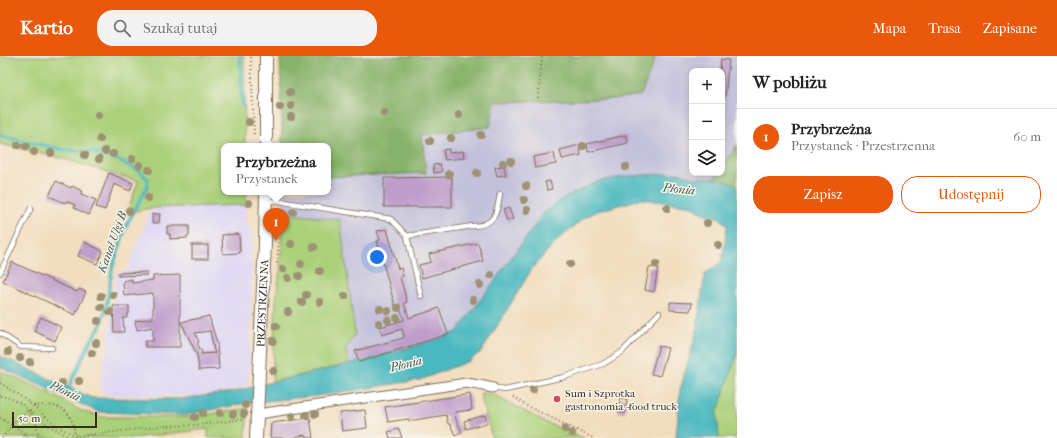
<!DOCTYPE html>
<html lang="pl">
<head>
<meta charset="utf-8">
<style>
	:root { --surface:#fff; --page:#f2f2f2; --text:#222; --muted:#767676; --line:#e0e0e0; --accent:#ea580c }
	body { margin:0; font-family:"IM FELL French Canon",serif; background:var(--page); color:var(--text) }
	.controls { position:absolute; right:12px; top:12px; display:grid; overflow:hidden; border-radius:8px; box-shadow:0 2px 6px #0003 }
	.controls button { width:36px; height:36px; display:grid; place-items:center; padding:0; border:0; border-bottom:1px solid var(--line); background:var(--surface); color:var(--text); font:20px sans-serif }
	.scale { position:absolute; left:12px; bottom:10px; width:85px; box-sizing:border-box; padding-left:4px; border:2px solid #3b2a1e; border-top:0; font-size:11px; line-height:14px; white-space:nowrap; color:#3b2a1e; -webkit-text-stroke:3px #f7f3e8; paint-order:stroke }
	.you { position:absolute; left:377px; top:201px; width:14px; height:14px; margin:-10px; border:3px solid #fff; border-radius:50%; background:#1a73e8; box-shadow:0 0 0 6px #1a73e833 }
	.badge { display:grid; place-items:center; width:26px; height:26px; border-radius:50%; background:var(--accent); color:#fff; font-size:13px; font-weight:700 }
	.pin { position:absolute; translate:-50% -33px; filter:drop-shadow(0 1px 2px #0008) }
	.pin::after { content:''; position:absolute; top:21px; width:14px; height:12px; background:inherit; clip-path:polygon(0 0,100% 0,50% 100%) }
	.popup { position:absolute; left:221px; top:87px; width:110px; height:52px; box-sizing:border-box; display:grid; place-content:center; border-radius:8px; background:var(--surface); filter:drop-shadow(0 1px 3px #0005); font-size:13px; white-space:nowrap; color:var(--muted) }
	.popup b { font-size:15px; color:var(--text) }
	.popup::after { content:''; position:absolute; left:50%; top:100%; margin-left:-8px; border:8px solid transparent; border-top-color:var(--surface) }
	.list { margin:0; padding:0; list-style:none }
	h2 { display:flex; justify-content:space-between; align-items:center; height:52px; margin:0; padding:0 16px; font-size:17px }
	h2 small { font-size:13px; font-weight:400; color:var(--muted) }
	.list li { display:grid; grid-template-columns:26px 1fr auto; gap:12px; align-items:center; box-sizing:border-box; height:56px; padding:0 16px; border-top:1px solid var(--line) }
	.list b { display:block; font-size:15px; white-space:nowrap }
	.list p { margin:0; font-size:13px; white-space:nowrap; color:var(--muted) }
	.list em { font-size:13px; font-style:normal; color:var(--muted) }
	.actions { display:flex; gap:8px; padding:12px 16px }
	.actions a { flex:1; padding:9px 0; border:1px solid var(--accent); border-radius:16px; text-align:center; font-size:14px; color:var(--accent) }
	.actions .main { background:var(--accent); color:#fff }
	.icon { flex:none; width:22px; height:22px; fill:none; stroke:currentColor; stroke-width:2; stroke-linecap:round; stroke-linejoin:round }
	.map { position:relative; flex:none; width:737px; height:382px; overflow:hidden }
	header { display:flex; align-items:center; gap:24px; box-sizing:border-box; height:56px; padding:0 20px; background:var(--accent); color:#fff }
	header strong { font-size:19px }
	nav { display:flex; gap:22px; margin-inline-start:auto; font-size:14px }
	.search { width:280px; height:36px; background:var(--page); display:flex; align-items:center; gap:10px; box-sizing:border-box; padding:0 14px; border-radius:16px; color:var(--muted); font-size:15px }
	main { display:flex }
	aside { flex:1; background:var(--surface) }
	.map>svg:first-child { display:block }
</style>
</head>
<body>
<header>
<strong>Kartio</strong>
<div class="search"><svg class="icon" aria-label="search" viewBox="0 0 24 24"><circle cx="10" cy="10" r="6"/><path d="M15 15l6 6"/></svg>Szukaj tutaj</div>
<nav><a>Mapa</a><a>Trasa</a><a>Zapisane</a></nav>
</header>
<main>
<div class="map">
<svg width="737" height="382" viewBox="0 0 737 382">
	<rect width="100%" height="100%" fill="#f7f3e8"/>
	<filter id="ink" filterUnits="userSpaceOnUse"><feTurbulence type="fractalNoise" baseFrequency=".025" numOctaves="2"/><feDisplacementMap in="SourceGraphic" scale="8" xChannelSelector="R" yChannelSelector="G"/><feConvolveMatrix kernelMatrix="1 2 1 2 8 2 1 2 1" color-interpolation-filters="sRGB"/></filter>
	<filter id="wash" filterUnits="userSpaceOnUse"><feTurbulence type="fractalNoise" baseFrequency=".012" numOctaves="4" result="noise"/><feDisplacementMap in="SourceGraphic" scale="16" xChannelSelector="R" yChannelSelector="G"/><feGaussianBlur stdDeviation="0.9" result="paint"/><feColorMatrix in="noise" values="0 0 0 0 0 0 0 0 0 0 0 0 0 0 0 0 0 1.4 0 .05"/><feComposite in="paint" operator="in"/></filter>
	<g filter="url(#wash)">
		<rect width="100%" height="100%" fill="#f2ddbe"/>
		<!-- built -->
		<path fill="#ded5f5" d="M246 149V166L252 178 251 286 248 330 217 337 194 340 108 339 102 335 100 326 108 288 116 221 118 216 127 215 151 152Z"/>
		<!-- industrial -->
		<path fill="#c3c1db" d="M656 0H737V89L722 112V15H692V117H718L715 122H694L680 117 628 120 599 125 544 157 457 276 439 283 349 308 345 293 340 165 283 157V136H328V121L426 117 422 79 489 71 495 46 614 43 641 39Z"/>
		<!-- green -->
		<g fill="#aad079" stroke="#727d4c">
			<path d="M0 0H244L245 90H224V136H246V149L151 152 127 157 138 125 50 99 0 88Z"/>
			<path d="M283 157 340 164 355 278 345 293 349 308 272 326 276 243 280 213Z"/>
			<path d="M737 292V382H719L717 357 736 301Z"/>
			<path d="M0 315 43 334 82 355 102 361H191L248 352 246 382H208V373L133 382H0Z"/>
			<path d="M480 337 492 338 545 366 584 382H492Z"/>
		</g>
		<!-- forest -->
		<g fill="#87b269" stroke="#616e44">
			<path d="M280 0H656L641 39 614 43 495 46 490 71 422 79 426 117 328 121V90H282Z"/>
			<path d="M737 89V129L715 122 718 117H722V112Z"/>
		</g>
		<!-- water -->
		<path fill="#48b8bf" stroke="#42716e" d="M680 117 694 122H715L737 129V292L736 301 717 357 719 382H676L680 334 696 278 705 218 722 205 727 170 720 162 702 157 692 150 641 143 598 155 584 162 556 186 533 211 482 295 469 305 420 324 317 340 247 347 185 359 98 356 0 311V300L92 342 180 343 233 336 272 326 349 308 439 283 457 276 544 157 565 141 599 125 628 120Z"/>
		<g fill="none" stroke-linecap="round" stroke-linejoin="round">
			<!-- stream -->
			<g stroke="#48b8bf" stroke-width="3.5">
				<path d="M240 0 242 50"/>
				<path d="M0 79 64 94 93 96 115 103 138 114 148 123 147 131 127 168 112 213 107 247 101 269 89 288 67 335"/>
			</g>
		</g>
		<g id="blocks">
			<!-- building -->
			<g fill="#bf9dcb" fill-rule="evenodd">
				<path d="M721 3 729 4 725 41H722V15H720Z"/>
				<path d="M626 79 628 87 588 96 587 88Z"/>
				<path d="M579 89 581 99 562 103 560 94Z"/>
				<path d="M449 93V97L463 95 464 102 445 104 443 94Z"/>
				<path d="M554 97 556 108 535 112 533 101Z"/>
				<path d="M440 108 442 116 434 117 433 109Z"/>
				<path d="M504 110 506 119 497 120 495 111Z"/>
				<path d="M109 117 133 127 130 135 114 128 105 154 96 151Z"/>
				<path d="M452 121V151H384V122Z"/>
				<path d="M56 125 71 132 72 130 82 135 81 138 96 144 89 159 74 152 75 149 66 145 65 147 49 140Z"/>
				<path d="M550 125 552 133 547 134 545 126Z"/>
				<path d="M509 152 513 163 507 165 503 154Z"/>
				<path d="M152 158H160L159 167H152Z"/>
				<path d="M167 170H189V180H187V182L170 183V178H167Z"/>
				<path d="M387 173 398 213 401 212 403 220 400 221 407 246 404 247 409 262 439 252 448 278 359 306 355 295 403 282 404 280 402 273 382 279 380 271 404 264 399 248 395 250 377 185 380 184 377 175Z"/>
				<path d="M239 178 240 197 223 198 222 179Z"/>
				<path d="M84 186 103 195 97 208 78 200Z"/>
				<path d="M478 187 483 205 422 222 419 209 431 206 429 198Z"/>
				<rect x="192" y="189" width="16" height="14"/>
				<path d="M12 206 77 236 79 233 86 236 75 259 3 225Z"/>
				<path d="M649 211 658 212 654 236 645 234Z"/>
				<path d="M147 216V219L118 220V217Z"/>
				<path d="M180 219V291H145V285H153V271L137 274 135 265 153 262V237L124 240 123 225 132 223V227L153 224V220Z"/>
				<path d="M670 246 692 247 690 255 670 254Z"/>
				<path d="M113 250H129V258H127V262H123L124 276H114Z"/>
				<path d="M209 260 217 287 219 313 199 314 197 299 181 266ZM210 275 214 295 216 297 201 298 202 296 197 287 199 286 195 277Z"/>
				<path d="M41 261 61 271 55 285 34 275Z"/>
				<path d="M659 290 668 292 660 320 651 318Z"/>
				<path d="M470 338 472 354 455 356 456 364 462 376 455 379 450 368H448L446 359 408 365V363L388 366 385 351Z"/>
				<path d="M620 342 627 343 625 357 618 356Z"/>
				<path d="M365 354 367 372 342 375 340 357Z"/>
				<path d="M485 359 487 367 466 373 464 365Z"/>
				<path d="M310 362 313 382H306L305 379 291 382H270L271 367Z"/>
				<path d="M399 373 402 382H390L388 376Z"/>
			</g>
		</g>
	</g>
	<g filter="url(#ink)">
		<use href="#blocks" fill-opacity="0" stroke="#7b6956" stroke-width="1"/>
		<g fill="none" stroke-linecap="round" stroke-linejoin="round">
			<defs>
				<g id="service">
					<path d="M267 145H278L391 163 407 180 421 240"/>
					<path d="M407 180 473 170C496 169 497 156 500 138"/>
					<path d="M0 217 31 152"/>
					<path d="M0 277 21 291 52 292"/>
					<path d="M493 332 505 334 564 321 603 308 622 296 659 257"/>
				</g>
				<path id="minor" d="M258 358 466 327 479 329 493 332"/>
				<g id="tertiary">
					<path d="M266 0V90"/>
					<path id="s1" d="M256 382 265 187 266 136"/>
				</g>
			</defs>
			<!-- service casing -->
			<use href="#service" stroke="#7b6956" stroke-width="6"/>
			<!-- minor casing -->
			<use href="#minor" stroke="#7b6956" stroke-width="11"/>
			<!-- tertiary casing -->
			<use href="#tertiary" stroke="#7b6956" stroke-width="14"/>
			<!-- path -->
			<g stroke="#7b6956" stroke-width="2" stroke-dasharray="1 3" stroke-linecap="butt">
				<path d="M251 1 254 78"/>
				<path d="M538 42 542 0"/>
				<path d="M277 207 279 181 278 161"/>
				<path d="M0 327C11 334 22 341 32 349 49 363 56 373 79 380"/>
				<path d="M0 340C23 343 38 359 38 382"/>
				<path d="M513 341 527 350 593 382"/>
				<path d="M34 350C59 347 72 352 75 379"/>
				<path d="M0 362 23 376 29 382"/>
				<path d="M2 382 16 364 29 354 48 369 69 381"/>
				<path d="M66 382 160 370 197 369 245 363"/>
			</g>
			<!-- service -->
			<use href="#service" stroke="#fff" stroke-width="4.5"/>
			<!-- minor -->
			<use href="#minor" stroke="#fff" stroke-width="9"/>
			<!-- tertiary -->
			<use href="#tertiary" stroke="#fff" stroke-width="12"/>
		</g>
		<!-- trees -->
		<g fill="#9d9273">
			<circle cx="290" cy="36" r="4"/>
			<circle cx="291" cy="50" r="4"/>
			<circle cx="280" cy="51" r="4"/>
			<circle cx="384" cy="57" r="4"/>
			<circle cx="98" cy="59" r="4"/>
			<circle cx="459" cy="59" r="4"/>
			<circle cx="291" cy="61" r="4"/>
			<circle cx="249" cy="66" r="4"/>
			<circle cx="481" cy="79" r="4"/>
			<circle cx="451" cy="82" r="4"/>
			<circle cx="100" cy="83" r="4"/>
			<circle cx="430" cy="85" r="4"/>
			<circle cx="18" cy="89" r="4"/>
			<circle cx="26" cy="90" r="4"/>
			<circle cx="583" cy="90" r="4"/>
			<circle cx="105" cy="95" r="4"/>
			<circle cx="34" cy="96" r="4"/>
			<circle cx="51" cy="97" r="4"/>
			<circle cx="113" cy="98" r="4"/>
			<circle cx="85" cy="99" r="4"/>
			<circle cx="99" cy="103" r="4"/>
			<circle cx="132" cy="103" r="4"/>
			<circle cx="511" cy="105" r="4"/>
			<circle cx="503" cy="107" r="4"/>
			<circle cx="140" cy="109" r="4"/>
			<circle cx="626" cy="111" r="4"/>
			<circle cx="149" cy="114" r="4"/>
			<circle cx="477" cy="117" r="4"/>
			<circle cx="449" cy="118" r="4"/>
			<circle cx="526" cy="130" r="4"/>
			<circle cx="148" cy="142" r="4"/>
			<circle cx="524" cy="144" r="4"/>
			<circle cx="249" cy="147" r="4"/>
			<circle cx="667" cy="152" r="4"/>
			<circle cx="527" cy="154" r="4"/>
			<circle cx="129" cy="155" r="4"/>
			<circle cx="293" cy="156" r="4"/>
			<circle cx="707" cy="167" r="4"/>
			<circle cx="277" cy="174" r="4"/>
			<circle cx="291" cy="188" r="4"/>
			<circle cx="718" cy="189" r="4"/>
			<circle cx="314" cy="191" r="4"/>
			<circle cx="301" cy="208" r="4"/>
			<circle cx="570" cy="208" r="4"/>
			<circle cx="656" cy="208" r="4"/>
			<circle cx="283" cy="213" r="4"/>
			<circle cx="320" cy="215" r="4"/>
			<circle cx="491" cy="219" r="4"/>
			<circle cx="299" cy="220" r="4"/>
			<circle cx="288" cy="222" r="4"/>
			<circle cx="480" cy="229" r="4"/>
			<circle cx="113" cy="239" r="4"/>
			<circle cx="306" cy="239" r="4"/>
			<circle cx="101" cy="240" r="4"/>
			<circle cx="345" cy="240" r="4"/>
			<circle cx="473" cy="244" r="4"/>
			<circle cx="302" cy="246" r="4"/>
			<circle cx="320" cy="246" r="4"/>
			<circle cx="101" cy="251" r="4"/>
			<circle cx="398" cy="252" r="4"/>
			<circle cx="380" cy="253" r="4"/>
			<circle cx="388" cy="255" r="4"/>
			<circle cx="110" cy="256" r="4"/>
			<circle cx="288" cy="256" r="4"/>
			<circle cx="397" cy="262" r="4"/>
			<circle cx="388" cy="264" r="4"/>
			<circle cx="98" cy="265" r="4"/>
			<circle cx="379" cy="267" r="4"/>
			<circle cx="276" cy="270" r="4"/>
			<circle cx="273" cy="285" r="4"/>
			<circle cx="96" cy="287" r="4"/>
			<circle cx="8" cy="296" r="4"/>
			<circle cx="92" cy="297" r="4"/>
			<circle cx="20" cy="302" r="4"/>
			<circle cx="30" cy="306" r="4"/>
			<circle cx="273" cy="315" r="4"/>
			<circle cx="79" cy="325" r="4"/>
			<circle cx="62" cy="327" r="4"/>
			<circle cx="533" cy="334" r="4"/>
			<circle cx="245" cy="349" r="4"/>
			<circle cx="203" cy="357" r="4"/>
			<circle cx="220" cy="357" r="4"/>
			<circle cx="233" cy="358" r="4"/>
			<circle cx="244" cy="358" r="4"/>
			<circle cx="315" cy="358" r="4"/>
			<circle cx="306" cy="359" r="4"/>
			<circle cx="292" cy="360" r="4"/>
			<circle cx="195" cy="361" r="4"/>
			<circle cx="565" cy="373" r="4"/>
			<circle cx="572" cy="377" r="4"/>
		</g>
	</g>
	<!-- markers -->
	<circle fill="#d1495b" stroke="#f7f3e8" stroke-width="1.5" cx="557" cy="343" r="4"/>
	<g text-anchor="middle" stroke-width="3" stroke-linejoin="round" paint-order="stroke">
		<!-- street labels -->
		<g font-size="11" fill="#3b2a1e" stroke="#f7f3e8">
			<text dy="4" stroke="none"><textPath href="#s1" startOffset="135">PRZESTRZENNA</textPath></text>
		</g>
		<!-- poi labels -->
		<g font-size="11" fill="#3b2a1e" stroke="#f7f3e8" text-anchor="start">
			<text x="565" y="341">Sum i Szprotka<tspan x="565" dy="13">gastronomia -food truck</tspan></text>
		</g>
		<!-- water labels -->
		<g font-size="12" font-style="italic" fill="#405c56" stroke="#f7f3e8">
			<text transform="translate(679 133) rotate(6)" y="4">Płonia</text>
			<text transform="translate(112 186) rotate(-70)" y="4">Kanał Ulgi B</text>
			<text transform="translate(406 308) rotate(-14)" y="4">Płonia</text>
			<text transform="translate(65 335) rotate(25)" y="4">Płonia</text>
		</g>
	</g>
</svg>
<div class="controls">
<button>+</button>
<button>−</button>
<button><svg class="icon" aria-label="layers" viewBox="0 0 24 24"><path d="M12 4l9 5-9 5-9-5zM3 14l9 5 9-5"/></svg></button>
</div>
<div class="scale">50 m</div>
<div class="you"></div>
<div class="pin badge" style="left:276px;top:185px">1</div>
<div class="popup"><b>Przybrzeżna</b>Przystanek</div>
</div>
<aside>
<h2>W pobliżu<small></small></h2>
<ul class="list">
<li><span class="badge">1</span><div><b>Przybrzeżna</b><p>Przystanek · Przestrzenna</p></div><em>60 m</em></li>
</ul>
<div class="actions"><a class="main">Zapisz</a><a>Udostępnij</a></div>
</aside>
</main>
</body>
</html>
